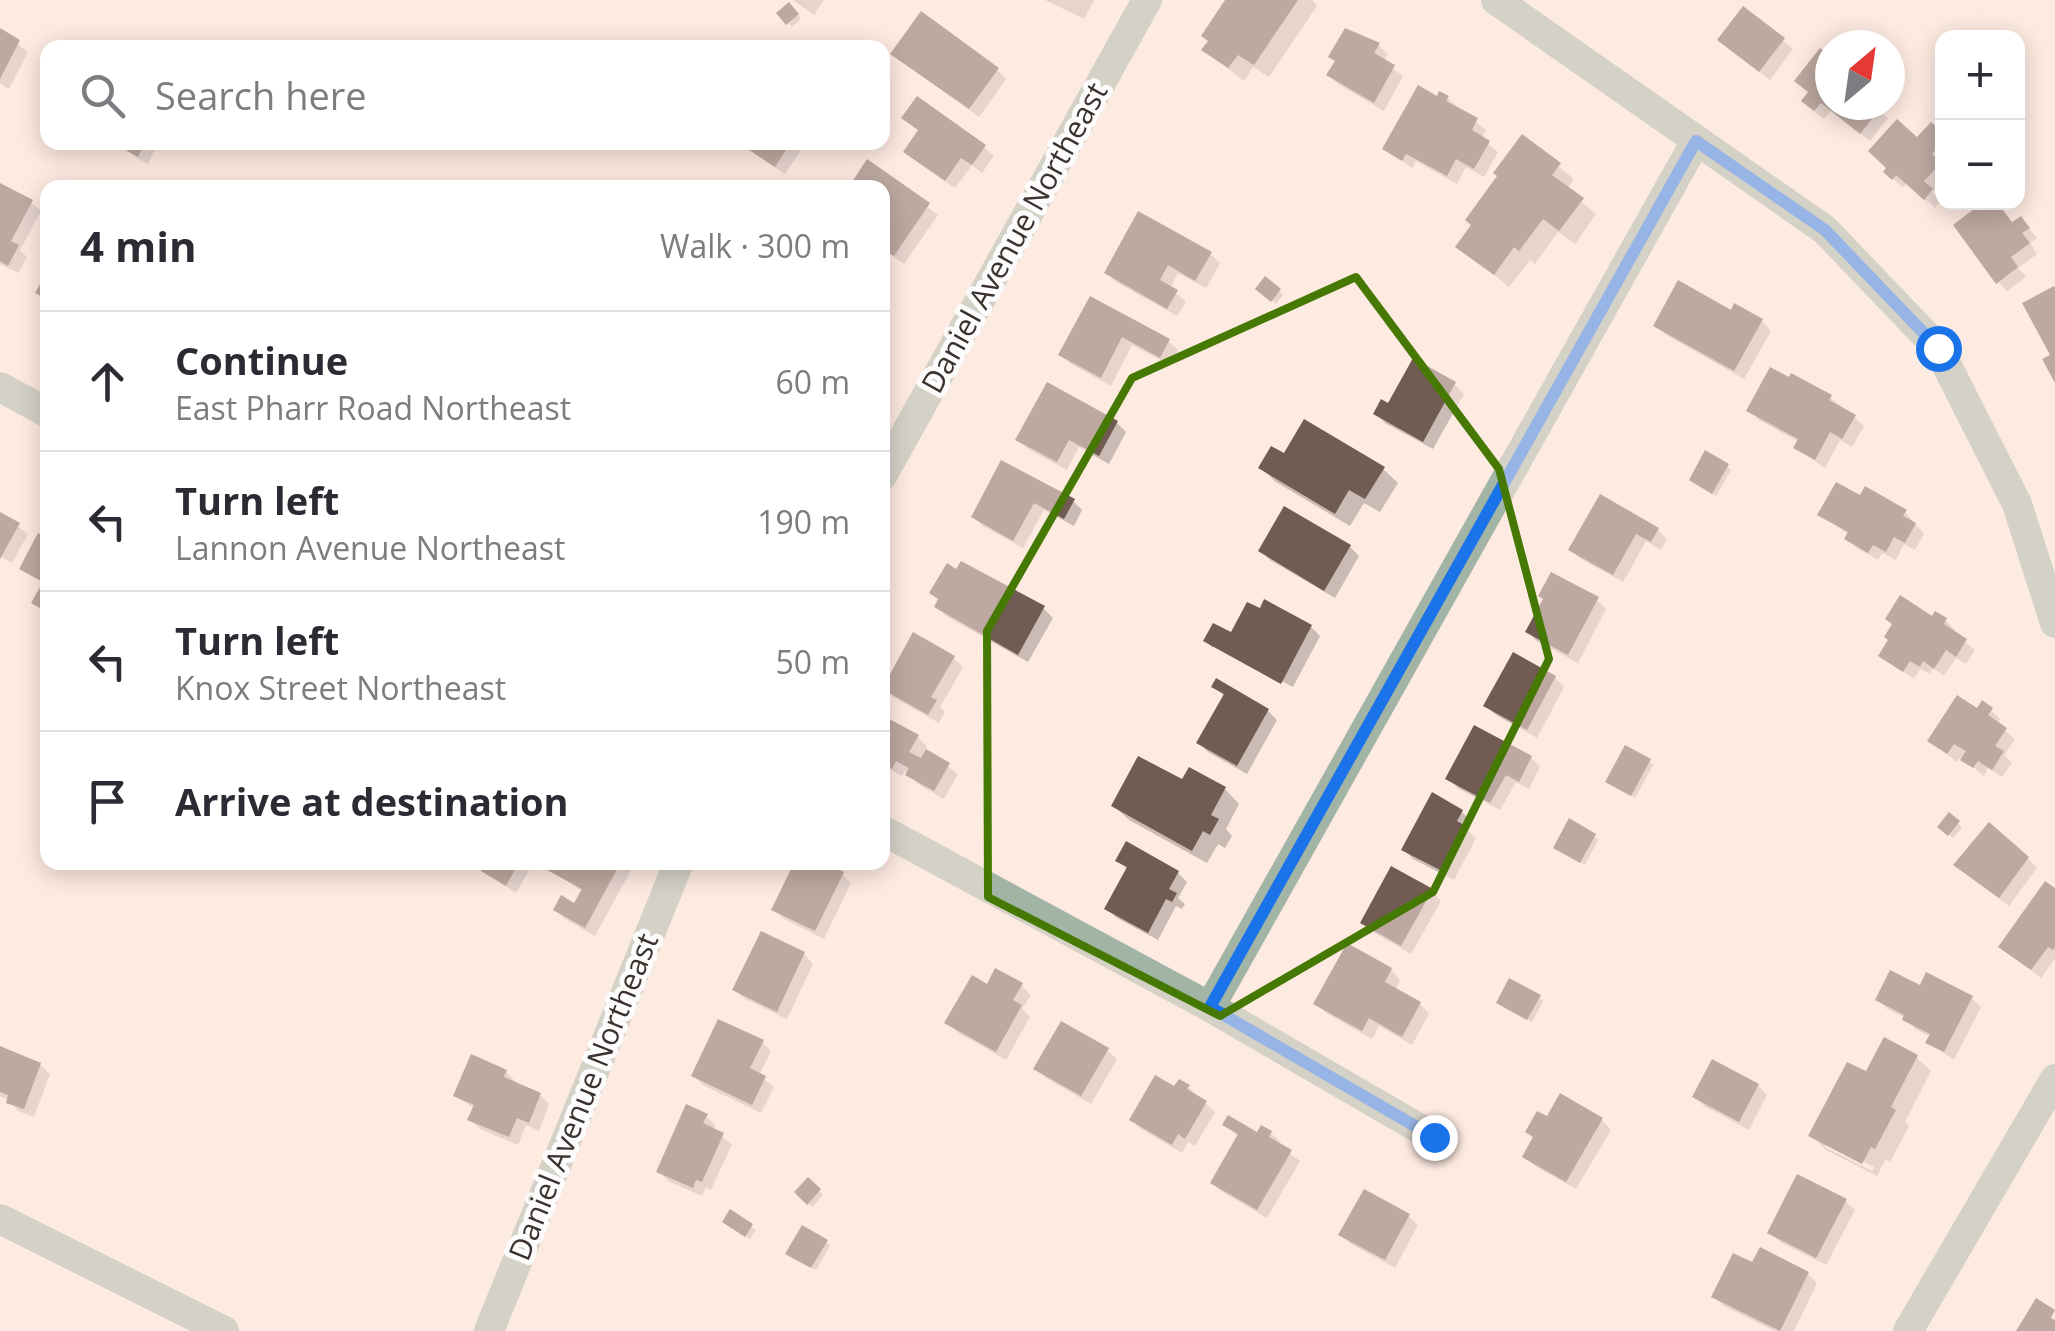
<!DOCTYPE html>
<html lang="en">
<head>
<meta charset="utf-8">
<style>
	:root { --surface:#fff; --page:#f7f7f7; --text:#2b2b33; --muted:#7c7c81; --line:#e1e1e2 }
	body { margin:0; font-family:"Open Sans",sans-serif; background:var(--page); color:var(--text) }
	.controls { position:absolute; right:30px; top:30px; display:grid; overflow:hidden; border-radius:20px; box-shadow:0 5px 25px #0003 }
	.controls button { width:90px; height:90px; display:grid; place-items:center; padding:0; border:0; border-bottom:2px solid var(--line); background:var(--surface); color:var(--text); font:50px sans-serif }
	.compass { position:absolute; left:1815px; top:30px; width:90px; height:90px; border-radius:50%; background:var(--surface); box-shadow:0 5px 25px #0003; rotate:29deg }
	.stop { position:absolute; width:30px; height:30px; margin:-22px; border:8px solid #1a73e8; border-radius:50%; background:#fff }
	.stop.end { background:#1a73e8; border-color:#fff; box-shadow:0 2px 10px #0008 }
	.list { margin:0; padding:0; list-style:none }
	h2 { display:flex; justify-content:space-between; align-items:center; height:130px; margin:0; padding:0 40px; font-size:42px }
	h2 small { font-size:32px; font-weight:400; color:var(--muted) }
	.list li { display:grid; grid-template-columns:65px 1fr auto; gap:30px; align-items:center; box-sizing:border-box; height:140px; padding:0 40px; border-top:2px solid var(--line) }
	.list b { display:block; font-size:38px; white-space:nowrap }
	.list p { margin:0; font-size:32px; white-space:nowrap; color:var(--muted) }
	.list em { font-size:32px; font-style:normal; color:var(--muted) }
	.icon { flex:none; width:55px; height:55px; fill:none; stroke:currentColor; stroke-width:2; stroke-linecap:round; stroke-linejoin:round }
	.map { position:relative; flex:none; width:2055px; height:1331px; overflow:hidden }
	.search { position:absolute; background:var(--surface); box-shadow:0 5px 25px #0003; left:40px; top:40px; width:850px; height:110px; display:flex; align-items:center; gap:25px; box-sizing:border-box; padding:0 35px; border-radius:20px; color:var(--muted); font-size:38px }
	.panel { position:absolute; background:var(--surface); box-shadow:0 5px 25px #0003; left:40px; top:180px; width:850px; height:690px; border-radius:20px }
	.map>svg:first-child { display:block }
</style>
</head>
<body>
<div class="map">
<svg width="2055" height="1331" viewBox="0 0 2055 1331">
	<rect width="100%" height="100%" fill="#fdeae1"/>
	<!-- shadow -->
	<g fill="#0003" fill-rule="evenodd">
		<path d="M793 0H824L814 15Z"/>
		<path d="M1045 0H1094L1084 19Z"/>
		<path d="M1228 0H1312L1317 6 1269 77 1253 67 1244 81 1204 50Z"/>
		<path d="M789 5 801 19 792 27 780 13Z"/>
		<path d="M1744 10 1793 49 1770 80 1730 49Z"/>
		<path d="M0 31 28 52 9 89 0 83Z"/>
		<path d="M1378 45 1388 54 1383 61 1403 76 1384 111 1338 84 1329 75Z"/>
		<path d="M893 54 997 70 1006 79 979 117Z"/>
		<path d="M1830 59V105H1874L1888 118 1870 141 1831 110 1824 119 1813 110Z"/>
		<path d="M1447 98 1486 130 1481 139 1498 152 1484 177 1466 167 1457 184 1416 161 1412 168 1385 149 1438 99Z"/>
		<path d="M904 118 984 147 994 156 982 173 972 165 955 188 916 161 920 132Z"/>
		<path d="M1932 126 1942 135V162L1940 165 1942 180 1932 192 1941 200 1935 208 1907 183 1903 188 1886 172Z"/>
		<path d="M1522 137 1574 179 1567 189 1596 214 1575 244 1558 232 1535 264 1530 260 1509 287 1459 246Z"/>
		<path d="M111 142H158L148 164Z"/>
		<path d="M749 142H804L805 144 785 174 756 155 746 146Z"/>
		<path d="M868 163 938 215 904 264 882 249V188Z"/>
		<path d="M0 186 31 202 41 211 20 250 27 257 18 273 0 264Z"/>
		<path d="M2021 219 2037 238 2030 243 2037 254 2018 268 2026 277 2007 291 1998 282 2013 224Z"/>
		<path d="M1210 254 1220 263 1206 288 1178 273 1170 288 1186 302 1177 316 1116 282 1107 273Z"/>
		<path d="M1265 280 1283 295 1276 304 1259 289Z"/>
		<path d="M1091 300 1168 341 1178 350 1170 365 1132 345 1111 386 1071 364 1061 355Z"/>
		<path d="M1732 314 1762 321 1771 331 1744 379 1666 335 1656 325Z"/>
		<path d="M1454 384 1464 394 1433 449 1385 423 1376 413Z"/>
		<path d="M1830 397 1864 426 1852 447 1840 440 1825 468 1796 448 1799 442 1759 420 1750 410Z"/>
		<path d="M1117 423 1126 432 1109 464 1079 447 1067 470 1028 449 1018 440Z"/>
		<path d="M1285 457 1383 469 1398 483 1380 512 1364 503 1350 526 1276 482 1261 468Z"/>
		<path d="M1002 463 1073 501 1082 510 1074 526 1044 510 1023 548 983 526 974 517Z"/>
		<path d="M1727 466 1731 470 1716 496 1696 484Z"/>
		<path d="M1601 498 1658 530 1667 539 1661 550 1646 541 1623 582 1581 559 1572 550Z"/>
		<path d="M1861 498 1905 512 1924 534 1915 550 1904 544 1896 560 1882 553 1878 560 1857 548 1847 539 1849 535 1820 514Z"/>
		<path d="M0 514 28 534 12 563 0 556Z"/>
		<path d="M1350 547 1359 556 1335 598 1270 560 1261 551Z"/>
		<path d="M1597 600 1606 609 1578 663 1537 641 1528 632Z"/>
		<path d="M937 607 1043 608 1053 618 1028 662 946 616Z"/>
		<path d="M1933 619 1945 620 1955 630 1953 632 1975 650 1966 664 1956 658 1944 676 1933 668 1930 674 1920 669 1914 679 1881 656 1891 640 1894 625Z"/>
		<path d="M1311 627 1320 636 1293 687 1213 644V648L1206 641Z"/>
		<path d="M953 658 963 667 940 707 945 712 939 723 893 697 884 688Z"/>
		<path d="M1555 678 1564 687 1537 738 1496 715 1486 706Z"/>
		<path d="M1214 686 1268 711 1277 720 1247 774 1208 752 1199 743 1225 697Z"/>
		<path d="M1991 710 2000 719 1997 724 2015 739 2004 755 2012 763 2002 777 1988 768 1984 776 1961 757 1957 762 1930 740 1978 712Z"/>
		<path d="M882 718 918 737 927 747 925 751 958 774 944 799 918 784 905 771 902 776 882 765Z"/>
		<path d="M1531 758 1540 767 1529 789 1516 782 1500 810 1458 788 1448 778Z"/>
		<path d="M1649 761 1653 765 1635 798 1612 786Z"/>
		<path d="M1183 783 1225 789 1239 804 1226 829 1232 836 1225 848 1218 844 1207 863 1129 820 1114 806Z"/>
		<path d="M1462 812 1471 821 1467 829 1476 838 1454 880 1413 859 1404 849Z"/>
		<path d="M1949 815 1962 827 1953 838 1940 827Z"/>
		<path d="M1594 836 1598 840 1585 865 1560 851Z"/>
		<path d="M2028 859 2037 868 2009 906 1966 874Z"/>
		<path d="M1118 861 1178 873 1187 882 1178 898 1185 904 1182 909 1176 906 1158 940 1117 918 1107 909 1128 870Z"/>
		<path d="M489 862H534L516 893 484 871Z"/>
		<path d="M554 862H623L631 870 595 936 565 919 556 910 575 906 583 892 550 869Z"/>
		<path d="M789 862 842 874 851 883 824 939 784 919 774 909 794 868Z"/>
		<path d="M1431 891 1441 901 1411 954 1373 932 1364 923Z"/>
		<path d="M2055 891V959L2041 978 2001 947Z"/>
		<path d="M1348 947 1391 970 1400 980 1395 990 1420 1004 1429 1014 1412 1045 1379 1026 1372 1039 1326 1013 1317 1004Z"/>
		<path d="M804 954 813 964 787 1019 745 999 735 990Z"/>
		<path d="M1021 985 1031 995 1022 1009 1030 1017 1006 1060 957 1032 948 1022Z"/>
		<path d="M1921 988 1971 998 1981 1007 1954 1060 1928 1042 1931 1037 1915 1029 1906 1018 1887 1009 1878 999Z"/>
		<path d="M1539 997 1543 1001 1532 1022 1499 1003Z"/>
		<path d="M762 1042 771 1051 759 1075 774 1087 761 1113 703 1085 694 1076Z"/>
		<path d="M0 1049 40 1065 50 1074 34 1117 18 1111 9 1100 0 1096Z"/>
		<path d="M1107 1050 1117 1059 1091 1104 1046 1078 1037 1069Z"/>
		<path d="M1916 1057 1931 1071 1905 1122 1909 1126 1890 1162 1886 1159 1877 1176 1826 1150 1811 1135 1867 1075ZM1825 1142 1874 1167 1872 1171 1825 1147Z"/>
		<path d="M506 1072 515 1081 514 1084 540 1095 549 1104 539 1131 526 1125 518 1145 480 1129 470 1119 475 1109 456 1096Z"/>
		<path d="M1758 1086 1767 1095 1749 1130 1704 1106 1695 1096Z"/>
		<path d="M1188 1087 1215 1112 1195 1146 1188 1142 1182 1153 1141 1129 1132 1120 1175 1090Z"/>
		<path d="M706 1116 716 1126 713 1131 732 1144 711 1190 706 1187 702 1196 668 1181 659 1171Z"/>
		<path d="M1548 1119 1602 1120 1611 1130 1576 1189 1535 1166 1525 1156Z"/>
		<path d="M1225 1125 1258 1136 1271 1133 1280 1142 1278 1145 1300 1161 1267 1218 1222 1192 1213 1183 1239 1137Z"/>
		<path d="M808 1181 823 1195 812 1207 797 1192Z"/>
		<path d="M1845 1201 1855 1210 1826 1265 1780 1242 1770 1232Z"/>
		<path d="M730 1213 756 1230 750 1239 729 1226Z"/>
		<path d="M1408 1216 1418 1225 1395 1268 1351 1244 1341 1235Z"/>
		<path d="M826 1242 830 1246 816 1270 792 1257Z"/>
		<path d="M1753 1266 1808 1274 1817 1283 1794 1331H1775L1724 1306 1714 1296Z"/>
	</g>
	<!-- building -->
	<g fill="#705c52">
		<path d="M1225 0H1298L1254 65 1238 55 1228 68 1201 50 1208 41 1201 36Z"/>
		<path d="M789 2 799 14 786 25 776 13Z"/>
		<path d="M1743 6 1785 38 1759 72 1717 40Z"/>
		<path d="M921 11 999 68 969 109 890 54Z"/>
		<path d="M0 28 20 40 0 79Z"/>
		<path d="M1345 28 1380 43 1374 53 1395 65 1374 103 1326 75 1335 61 1328 57Z"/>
		<path d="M1820 48 1830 56V105L1881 107 1860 134 1821 103 1814 111 1801 101 1808 92 1794 81Z"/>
		<path d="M1418 85 1437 96 1439 91 1449 96 1446 101 1478 118 1472 130 1490 141 1474 169 1456 159 1447 176 1406 154 1402 161 1382 149Z"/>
		<path d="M917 96 986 145 972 165 961 158 945 181 903 152 918 130 901 118Z"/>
		<path d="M1897 119 1917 137 1931 122 1942 132V142L1932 154 1941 163 1924 181 1933 189 1924 200 1896 175 1892 180 1883 172 1886 168 1868 151Z"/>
		<path d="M1522 134 1561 163 1552 175 1584 198 1559 231 1543 219 1519 251 1514 247 1494 275 1455 247 1471 225 1465 220 1497 176 1493 173Z"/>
		<path d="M113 142H145L138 157Z"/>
		<path d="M746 142H791L775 167 743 146Z"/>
		<path d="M867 159 930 203 894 256 882 249V188H848Z"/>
		<path d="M0 183 33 200 11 241 19 245 8 266 0 261Z"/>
		<path d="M1983 202H1997L2012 222 2021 216 2030 228 2022 233 2030 243 2011 257 2018 267 1996 284 1953 225Z"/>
		<path d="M1138 211 1212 252 1195 281 1168 265 1160 280 1178 290 1167 309 1104 273Z"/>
		<path d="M48 270V300L35 293Z"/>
		<path d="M1265 276 1281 289 1271 302 1255 289Z"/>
		<path d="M1678 280 1731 310 1734 303 1763 319 1734 371 1653 326Z"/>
		<path d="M2054 286 2055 288V383L2042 359 2050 355 2022 303Z"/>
		<path d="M1090 296 1170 339 1160 358 1122 337 1101 378 1058 355Z"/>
		<path d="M1413 358 1456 382 1423 442 1373 414 1381 399 1388 403Z"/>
		<path d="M1770 367 1789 377 1791 373 1832 395 1829 400 1856 415 1842 439 1830 432 1815 460 1793 448 1798 439 1746 411Z"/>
		<path d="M1047 382 1118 421 1099 456 1069 440 1057 462 1015 440Z"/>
		<path d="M1304 419 1385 467 1365 499 1349 490 1335 514 1258 468 1271 446 1284 453Z"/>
		<path d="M1705 450 1729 464 1712 494 1689 480Z"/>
		<path d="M1001 460 1075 499 1064 519 1034 503 1013 541 971 517Z"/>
		<path d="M1836 482 1860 495 1865 486 1907 510 1903 516 1916 523 1905 543 1894 537 1886 552 1873 545 1868 553 1844 539 1848 532 1817 515Z"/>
		<path d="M1600 494 1659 528 1651 542 1636 534 1613 575 1568 550Z"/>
		<path d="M1284 506 1351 545 1324 591 1258 551Z"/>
		<path d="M0 512 20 523 0 559Z"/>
		<path d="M38 533 48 538V613L31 603 43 582 19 569Z"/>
		<path d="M961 561 1045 606 1018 655 934 607 938 599 929 593 947 563 956 569Z"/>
		<path d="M1551 572 1599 597 1568 655 1525 632 1543 599 1538 596Z"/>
		<path d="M1900 595 1932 616 1935 611 1947 618 1944 624 1967 639 1956 657 1946 650 1934 669 1923 661 1920 667 1910 661 1903 672 1878 656 1888 640 1884 637 1892 624 1885 619Z"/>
		<path d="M1264 599 1312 625 1281 684 1203 641 1213 623 1231 632 1247 602 1260 608Z"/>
		<path d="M913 632 955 656 931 697 937 700 928 715 882 689Z"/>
		<path d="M1513 652 1556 676 1527 730 1483 706Z"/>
		<path d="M1216 678 1269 709 1237 766 1196 743 1224 694 1211 687Z"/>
		<path d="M1957 695 1977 708 1982 700 1993 708 1988 715 2007 728 1995 746 2004 751 1992 770 1978 761 1973 768 1960 760 1966 751 1954 744 1947 754 1927 741Z"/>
		<path d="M882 715 919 735 909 752 921 758 926 749 950 763 934 791 905 775 909 768 896 761 892 769 882 763Z"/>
		<path d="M1474 725 1532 756 1519 782 1506 775 1490 803 1445 779Z"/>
		<path d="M1625 745 1651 759 1631 796 1605 782Z"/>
		<path d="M1138 756 1182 779 1189 767 1226 787 1211 815 1219 819 1210 835 1203 831 1192 851 1111 806Z"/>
		<path d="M1432 792 1463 810 1457 821 1468 827 1444 872 1401 850Z"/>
		<path d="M1949 812 1960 821 1948 836 1937 827Z"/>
		<path d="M1569 818 1596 834 1580 863 1553 848Z"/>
		<path d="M1989 822 2029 857 1999 898 1953 865Z"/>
		<path d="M1126 841 1179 871 1169 889 1177 893 1172 902 1166 899 1148 933 1104 909 1127 867 1115 861Z"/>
		<path d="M486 862H519L506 886 481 871Z"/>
		<path d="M551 862H621L585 928 553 910 561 895 574 903 582 889 547 870Z"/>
		<path d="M787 862H824L844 872 815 931 771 910 793 865Z"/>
		<path d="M1391 866 1433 889 1401 946 1360 923Z"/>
		<path d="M2045 881 2055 888V947L2053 950 2048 947 2031 970 1998 947Z"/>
		<path d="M761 931 805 952 777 1012 732 990Z"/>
		<path d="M1347 943 1392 968 1385 982 1421 1002 1402 1037 1369 1018 1362 1031 1313 1004Z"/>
		<path d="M995 968 1023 983 1013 1000 1022 1005 996 1052 944 1023 972 975 987 984Z"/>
		<path d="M1890 970 1920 985 1926 972 1973 996 1944 1052 1925 1043 1930 1034 1902 1020 1904 1015 1875 1000Z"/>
		<path d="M1509 978 1541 995 1527 1020 1496 1003Z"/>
		<path d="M718 1019 764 1040 750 1068 766 1076 752 1105 691 1076Z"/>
		<path d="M1061 1021 1109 1048 1081 1096 1033 1069Z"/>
		<path d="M1884 1037 1918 1055 1891 1107 1896 1110 1875 1149 1871 1147 1862 1164 1808 1136 1847 1062 1866 1071Z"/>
		<path d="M0 1046 41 1063 24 1109 6 1103 8 1095 0 1092Z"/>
		<path d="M471 1054 507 1070 504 1077 541 1093 529 1123 517 1118 509 1137 467 1120 474 1105 453 1096Z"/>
		<path d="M1712 1059 1759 1084 1739 1122 1692 1097Z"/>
		<path d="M1155 1075 1174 1086 1179 1079 1190 1085 1187 1089 1207 1101 1185 1139 1178 1134 1172 1145 1129 1120Z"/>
		<path d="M1560 1093 1603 1118 1566 1182 1522 1157 1533 1137 1525 1132 1537 1111 1547 1116Z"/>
		<path d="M686 1104 708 1114 703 1123 724 1133 702 1182 696 1180 693 1188 656 1172Z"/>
		<path d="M1228 1115 1257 1132 1261 1125 1272 1131 1269 1137 1292 1150 1257 1210 1210 1183 1238 1134 1222 1125Z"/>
		<path d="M1797 1174 1847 1199 1816 1258 1767 1233Z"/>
		<path d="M808 1177 821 1189 807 1205 794 1192Z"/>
		<path d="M1364 1189 1410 1214 1385 1260 1338 1235Z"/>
		<path d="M730 1209 753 1224 745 1237 722 1222Z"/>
		<path d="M802 1225 828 1240 811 1268 785 1254Z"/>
		<path d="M1760 1247 1809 1272 1780 1331 1711 1297 1733 1253 1752 1262Z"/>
		<path d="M2036 1298 2055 1310 2051 1318 2055 1320V1331H2016Z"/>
	</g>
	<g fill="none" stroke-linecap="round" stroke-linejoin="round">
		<!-- minor -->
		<g stroke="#a2b4a6" stroke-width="30">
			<path d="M1496 0 1825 230 1938 348 2017 504 2055 623"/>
			<path d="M0 387 48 413"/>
			<path d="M882 476 1147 0"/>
			<path d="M882 830 1210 1007 1434 1137"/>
			<path d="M1210 1007 1696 141"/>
			<path d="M489 1331 679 862"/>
		</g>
		<!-- tertiary -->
		<g stroke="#a2b4a6" stroke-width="30">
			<path d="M0 1219 224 1331"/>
			<path d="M1908 1331 2055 1079"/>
		</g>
	</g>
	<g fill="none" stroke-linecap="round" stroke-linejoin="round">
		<!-- route -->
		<path stroke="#1a73e8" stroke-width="12" d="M1434 1137 1210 1007 1696 141 1825 230 1938 348"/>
	</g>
	<!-- marked area -->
	<path d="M0 0H2055V1331H0ZM1356 277 1499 469 1549 659 1433 892 1220 1016 988 897 987 631 1132 378Z" fill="#fdeae1" fill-opacity=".55" fill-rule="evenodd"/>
	<path fill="none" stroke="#467904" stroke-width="8" stroke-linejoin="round" d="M1356 277 1499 469 1549 659 1433 892 1220 1016 988 897 987 631 1132 378Z"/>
	<g text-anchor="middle" stroke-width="10" stroke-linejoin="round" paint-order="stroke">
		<!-- street labels -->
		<g font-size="30" fill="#3b322e" stroke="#fcfcfc">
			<text transform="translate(1015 238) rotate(-61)" y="10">Daniel Avenue Northeast</text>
			<text transform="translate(584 1097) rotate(-68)" y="10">Daniel Avenue Northeast</text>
		</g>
	</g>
</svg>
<div class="controls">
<button>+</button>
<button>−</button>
</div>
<svg class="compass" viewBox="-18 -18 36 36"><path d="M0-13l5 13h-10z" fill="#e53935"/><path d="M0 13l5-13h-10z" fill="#7c7c81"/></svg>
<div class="stop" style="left:1938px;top:348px"></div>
<div class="stop end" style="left:1434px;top:1137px"></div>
<div class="search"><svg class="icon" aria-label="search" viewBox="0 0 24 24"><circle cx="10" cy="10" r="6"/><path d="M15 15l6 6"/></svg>Search here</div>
<section class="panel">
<h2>4 min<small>Walk · 300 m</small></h2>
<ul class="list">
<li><svg class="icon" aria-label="ahead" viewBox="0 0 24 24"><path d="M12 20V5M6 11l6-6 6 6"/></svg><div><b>Continue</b><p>East Pharr Road Northeast</p></div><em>60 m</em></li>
<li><svg class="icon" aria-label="left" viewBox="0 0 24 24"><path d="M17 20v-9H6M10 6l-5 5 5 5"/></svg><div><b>Turn left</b><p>Lannon Avenue Northeast</p></div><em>190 m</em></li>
<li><svg class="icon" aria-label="left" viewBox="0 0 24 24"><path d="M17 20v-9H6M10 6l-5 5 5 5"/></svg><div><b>Turn left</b><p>Knox Street Northeast</p></div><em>50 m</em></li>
<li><svg class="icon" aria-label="arrive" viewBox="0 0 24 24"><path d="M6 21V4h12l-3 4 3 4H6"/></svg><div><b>Arrive at destination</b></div></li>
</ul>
</section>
</div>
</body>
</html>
